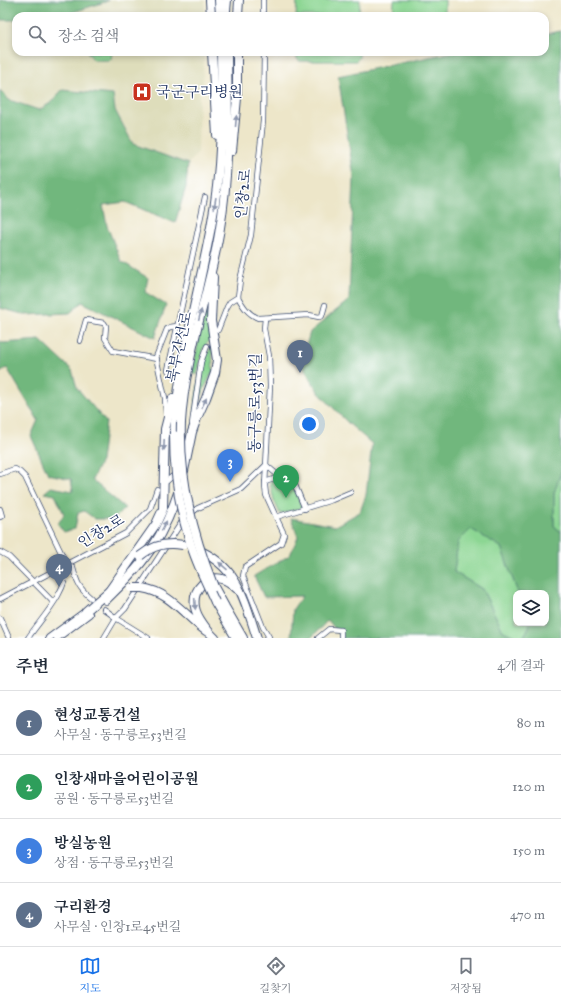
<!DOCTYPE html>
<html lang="ko">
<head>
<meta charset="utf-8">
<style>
	:root { --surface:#fff; --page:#f6f6f7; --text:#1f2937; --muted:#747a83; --line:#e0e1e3; --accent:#1a73e8 }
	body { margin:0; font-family:"IM FELL Great Primer","Noto Serif KR",serif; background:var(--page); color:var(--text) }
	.controls { position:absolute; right:12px; bottom:12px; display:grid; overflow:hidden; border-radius:8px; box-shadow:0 2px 6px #0003 }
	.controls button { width:36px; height:36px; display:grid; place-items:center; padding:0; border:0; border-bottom:1px solid var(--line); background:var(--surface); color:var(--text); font:20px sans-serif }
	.you { position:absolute; left:309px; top:424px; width:14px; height:14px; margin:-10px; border:3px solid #fff; border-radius:50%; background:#1a73e8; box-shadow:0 0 0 6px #1a73e833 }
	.badge { display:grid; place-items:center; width:26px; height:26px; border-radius:50%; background:var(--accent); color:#fff; font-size:13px; font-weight:700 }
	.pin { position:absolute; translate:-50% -33px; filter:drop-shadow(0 1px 2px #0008) }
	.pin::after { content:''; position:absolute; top:21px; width:14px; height:12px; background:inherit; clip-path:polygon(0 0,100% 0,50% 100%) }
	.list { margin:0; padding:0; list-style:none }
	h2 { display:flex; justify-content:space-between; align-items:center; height:52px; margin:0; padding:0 16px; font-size:17px }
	h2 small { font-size:13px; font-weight:400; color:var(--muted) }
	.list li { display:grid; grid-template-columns:26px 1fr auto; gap:12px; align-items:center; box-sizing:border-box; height:64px; padding:0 16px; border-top:1px solid var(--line) }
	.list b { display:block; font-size:15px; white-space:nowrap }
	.list p { margin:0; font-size:13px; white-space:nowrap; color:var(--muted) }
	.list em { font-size:13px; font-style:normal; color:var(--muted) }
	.icon { flex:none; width:22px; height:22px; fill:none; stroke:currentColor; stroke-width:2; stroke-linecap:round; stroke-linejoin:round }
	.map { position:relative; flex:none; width:561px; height:638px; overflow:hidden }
	.search { position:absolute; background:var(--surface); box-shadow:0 2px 6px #0003; left:12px; right:12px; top:12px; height:44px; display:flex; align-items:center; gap:10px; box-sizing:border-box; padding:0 14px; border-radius:12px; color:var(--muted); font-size:15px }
	.sheet { height:308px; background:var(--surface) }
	nav { display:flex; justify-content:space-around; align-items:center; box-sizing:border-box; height:56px; border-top:1px solid var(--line); background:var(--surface); font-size:11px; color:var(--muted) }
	nav a { display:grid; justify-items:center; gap:2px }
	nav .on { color:var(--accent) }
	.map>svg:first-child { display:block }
</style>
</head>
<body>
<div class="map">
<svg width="561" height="638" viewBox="0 0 561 638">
	<rect width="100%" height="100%" fill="#fff"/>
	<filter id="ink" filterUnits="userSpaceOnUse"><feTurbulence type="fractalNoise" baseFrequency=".025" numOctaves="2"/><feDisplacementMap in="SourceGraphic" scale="8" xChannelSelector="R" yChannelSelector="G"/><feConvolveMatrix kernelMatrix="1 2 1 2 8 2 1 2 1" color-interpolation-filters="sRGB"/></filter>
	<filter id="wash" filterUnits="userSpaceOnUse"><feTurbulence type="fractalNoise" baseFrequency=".012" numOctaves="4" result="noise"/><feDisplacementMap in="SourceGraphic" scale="16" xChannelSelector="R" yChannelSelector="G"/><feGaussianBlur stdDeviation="0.9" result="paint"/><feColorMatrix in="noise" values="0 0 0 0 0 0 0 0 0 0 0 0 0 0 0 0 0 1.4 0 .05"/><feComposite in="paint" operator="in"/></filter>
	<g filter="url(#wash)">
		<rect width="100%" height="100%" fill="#ede6c9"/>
		<!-- built -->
		<g fill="#deddbb">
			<path d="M108 0H205V16H61L107 2Z"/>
			<path d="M0 20H16V52H204L203 83 199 94 198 153 188 164 133 144 115 110 62 90 52 102 39 110 9 100 0 90Z"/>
		</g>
		<!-- green -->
		<g fill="#8cd693" stroke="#548278">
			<path d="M297 0H360L359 16H296Z"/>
			<path d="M394 0H445V16H393Z"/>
			<path d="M87 52H112L111 59 110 60H94Z"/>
			<path d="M296 52H359V58L356 61H300L297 59Z"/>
			<path d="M206 313H208L211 338 203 349 197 375 192 373 202 324Z"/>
			<path d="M212 346 213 371 205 387 196 410H194C198 388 199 364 212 346Z"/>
			<path d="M561 472V532L554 526V493Z"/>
			<path d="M288 478 291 479 302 508 280 514 274 500 270 483 272 480Z"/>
			<path d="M471 529 501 547 518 593H516V623H529L530 625 523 638H520L503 631 482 589 454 572 458 542Z"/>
		</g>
		<!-- forest -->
		<g fill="#71b77d" stroke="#46736e">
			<path d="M0 0H108V1L61 16H16V20H0Z"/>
			<path d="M561 31V472L554 493V526L561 532V638H523L530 625 529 623H546V593H518L501 547 471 529 458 542 454 572 482 589 503 631 520 638H342L328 620 311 638H291L293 609 302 596 264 597 254 576 290 555 298 537 291 518 335 526 360 512 366 495 372 444 347 422 319 393 301 363 310 332 349 300 354 177 338 76 453 52H545V34Z"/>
			<path d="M0 90 9 100 39 110 52 102 62 90 113 95 115 110 133 144 188 164 186 187 175 223 125 202 103 205 107 226 121 261 148 278 145 292 166 305 155 338 82 302 70 313 26 315 0 308Z"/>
			<path d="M40 340 72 370 77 388 106 422 101 461 92 480 125 508 114 519H95L84 511 78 513 75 529 64 532 58 524 64 514 55 495 44 493 51 487 73 491 71 479 48 474 31 436 38 420 7 368 0 373V341L3 343Z"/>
		</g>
	</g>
	<g filter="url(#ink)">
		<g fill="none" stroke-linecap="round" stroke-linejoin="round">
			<defs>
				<g id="minor">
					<path d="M263 0V16"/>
					<path d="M238 297C243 306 248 314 258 318L309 315 319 317 322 316 325 305"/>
					<path d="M265 318 264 329 269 356 270 386 265 486 266 495 276 517"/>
					<path d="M218 330 227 307 230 302 238 297 240 280 251 235 263 121 264 52"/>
					<path d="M80 341 86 320 104 323 106 326 105 338 113 351 157 359"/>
					<path d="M173 372H169L168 370 205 197"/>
					<path d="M166 416 165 398 156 357 167 329 170 327 177 326"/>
					<path d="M192 424 201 362 207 346"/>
					<path d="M0 474 15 469 20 472 25 477 67 565C67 593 43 616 28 638"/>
					<path d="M167 481 176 473"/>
					<path d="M265 482 280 477"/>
					<path d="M0 509 2 516 0 517"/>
					<path d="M190 514 198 508 241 489 266 465 280 477H290L292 478 305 509"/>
					<path d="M0 552 9 557 53 602"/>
					<path d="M67 565 73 568C77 583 79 588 91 598"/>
					<path d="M0 599 126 533 150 509 157 489"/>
					<path d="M104 609 116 618 148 638"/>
					<path d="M0 618 9 638"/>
					<path d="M104 638 116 618 125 609 183 520"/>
					<path d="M267 638 269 637 263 627 243 576 245 567 281 543 284 534 276 517 332 500 351 492"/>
					<path d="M318 638 329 629 341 630V638"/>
				</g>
				<g id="tertiary">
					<path d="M49 638 86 611"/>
					<path d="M57 638 89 614"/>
				</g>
				<g id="trunk">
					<path d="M210 0 211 16"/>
					<path d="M219 0 220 16"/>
					<path d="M238 16 239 0"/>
					<path d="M212 52 217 135"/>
					<path d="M232 151 237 98V52"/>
					<path d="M181 422C185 357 208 297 219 234 230 174 228 113 227 52"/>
					<path d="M174 435C178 364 198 296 211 227 222 169 222 111 221 52"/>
					<path d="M184 471 192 432 197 418 206 398 215 373 217 360 211 321 213 277"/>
					<path d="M196 549C238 566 244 599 257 638"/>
					<path d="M214 587 225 607 243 638"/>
					<path d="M142 588C170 592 185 616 206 631"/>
					<path d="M109 591 156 524 163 509 165 429 173 398"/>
					<path d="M106 600C119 587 133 574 144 559 160 539 171 514 179 490"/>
					<path d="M215 602 236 638"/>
					<path d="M86 611 109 591"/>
					<path d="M215 638C208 632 196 616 195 607 192 589 207 573 225 580 230 582 234 586 237 589"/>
				</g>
				<path id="motorway" d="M226 11 227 0"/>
			</defs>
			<!-- minor casing -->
			<use href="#minor" stroke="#3a4a6e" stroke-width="6"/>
			<!-- tertiary casing -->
			<use href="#tertiary" stroke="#3a4a6e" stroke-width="8"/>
			<!-- trunk casing -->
			<use href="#trunk" stroke="#3a4a6e" stroke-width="10"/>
			<!-- motorway casing -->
			<use href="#motorway" stroke="#3a4a6e" stroke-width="10"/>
			<!-- minor -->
			<use href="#minor" stroke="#fff" stroke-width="4.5"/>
			<!-- tertiary -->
			<use href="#tertiary" stroke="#fff" stroke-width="6"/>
			<!-- trunk -->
			<use href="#trunk" stroke="#fff" stroke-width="8"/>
			<!-- motorway -->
			<use href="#motorway" stroke="#fff" stroke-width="8"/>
			<defs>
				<g id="trunk-bridge">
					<path d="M181 422C179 480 192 533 214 587"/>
					<path d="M174 435C174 471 179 508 190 542 196 563 206 582 215 602"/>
					<path d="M140 556C153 545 166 542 183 545"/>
					<path d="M131 588H142"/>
				</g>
			</defs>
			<!-- trunk-bridge casing -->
			<use href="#trunk-bridge" stroke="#3a4a6e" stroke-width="10" stroke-linecap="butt"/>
			<!-- trunk-bridge -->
			<use href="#trunk-bridge" stroke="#fff" stroke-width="8"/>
		</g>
		<!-- one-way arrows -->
		<defs><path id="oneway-solid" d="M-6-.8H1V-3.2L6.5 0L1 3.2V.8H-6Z"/></defs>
		<g fill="#8d97ae">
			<use href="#oneway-solid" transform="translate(236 121) rotate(-85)"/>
			<use href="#oneway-solid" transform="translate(215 203) rotate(99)"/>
			<use href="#oneway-solid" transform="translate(200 315) rotate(-76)"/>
			<use href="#oneway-solid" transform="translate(204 403) rotate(-64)"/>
			<use href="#oneway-solid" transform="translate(164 445) rotate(92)"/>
			<use href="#oneway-solid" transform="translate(164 526) rotate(-63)"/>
			<use href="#oneway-solid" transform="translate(223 566) rotate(-139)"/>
			<use href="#oneway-solid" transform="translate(195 604) rotate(87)"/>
		</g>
	</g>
	<!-- icons -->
	<defs>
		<symbol id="hospital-square" viewBox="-11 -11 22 22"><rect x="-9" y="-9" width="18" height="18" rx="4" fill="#c8321e" stroke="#fff"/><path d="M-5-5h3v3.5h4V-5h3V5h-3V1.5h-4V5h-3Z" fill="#fff"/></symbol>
	</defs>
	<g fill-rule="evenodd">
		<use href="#hospital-square" x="131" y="81" width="22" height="22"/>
	</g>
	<g text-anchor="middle" stroke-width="3" stroke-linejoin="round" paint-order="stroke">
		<!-- poi labels -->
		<g font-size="15" fill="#1b2f5e" stroke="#fff" text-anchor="start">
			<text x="156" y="97">국군구리병원</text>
		</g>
		<!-- street labels -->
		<g font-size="15" fill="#1b2f5e" stroke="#fff">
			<text transform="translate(243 194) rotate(-84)" y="5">인창2로</text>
			<text transform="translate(179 347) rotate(-78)" y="5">북부간선로</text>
			<text transform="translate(255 403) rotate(-89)" y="5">동구릉로53번길</text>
			<text transform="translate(101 531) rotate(-31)" y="5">인창2로</text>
		</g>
	</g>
</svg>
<div class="controls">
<button><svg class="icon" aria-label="layers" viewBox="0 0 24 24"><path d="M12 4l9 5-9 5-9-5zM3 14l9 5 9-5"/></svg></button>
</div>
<div class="you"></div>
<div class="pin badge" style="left:300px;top:373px;background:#5c6f8a">1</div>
<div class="pin badge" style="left:286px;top:498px;background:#2e9e5b">2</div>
<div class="pin badge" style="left:230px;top:482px;background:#3f7fe0">3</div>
<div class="pin badge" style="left:59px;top:587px;background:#5c6f8a">4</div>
<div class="search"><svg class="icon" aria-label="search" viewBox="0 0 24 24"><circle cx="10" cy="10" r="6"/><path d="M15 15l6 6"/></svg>장소 검색</div>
</div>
<section class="sheet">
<h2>주변<small>4개 결과</small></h2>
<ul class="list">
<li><span class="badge" style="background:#5c6f8a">1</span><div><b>현성교통건설</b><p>사무실 · 동구릉로53번길</p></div><em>80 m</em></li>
<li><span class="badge" style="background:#2e9e5b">2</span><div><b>인창새마을어린이공원</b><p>공원 · 동구릉로53번길</p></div><em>120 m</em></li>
<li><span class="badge" style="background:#3f7fe0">3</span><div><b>방실농원</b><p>상점 · 동구릉로53번길</p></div><em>150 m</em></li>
<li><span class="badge" style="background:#5c6f8a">4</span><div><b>구리환경</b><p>사무실 · 인창1로45번길</p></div><em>470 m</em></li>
</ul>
</section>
<nav>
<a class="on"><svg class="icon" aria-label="map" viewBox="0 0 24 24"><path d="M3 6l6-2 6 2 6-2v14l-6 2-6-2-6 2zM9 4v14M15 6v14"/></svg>지도</a>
<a><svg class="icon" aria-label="directions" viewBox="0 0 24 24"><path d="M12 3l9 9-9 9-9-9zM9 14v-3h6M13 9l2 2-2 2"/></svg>길찾기</a>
<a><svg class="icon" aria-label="saved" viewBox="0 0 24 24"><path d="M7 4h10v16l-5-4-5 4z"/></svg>저장됨</a>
</nav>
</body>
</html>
